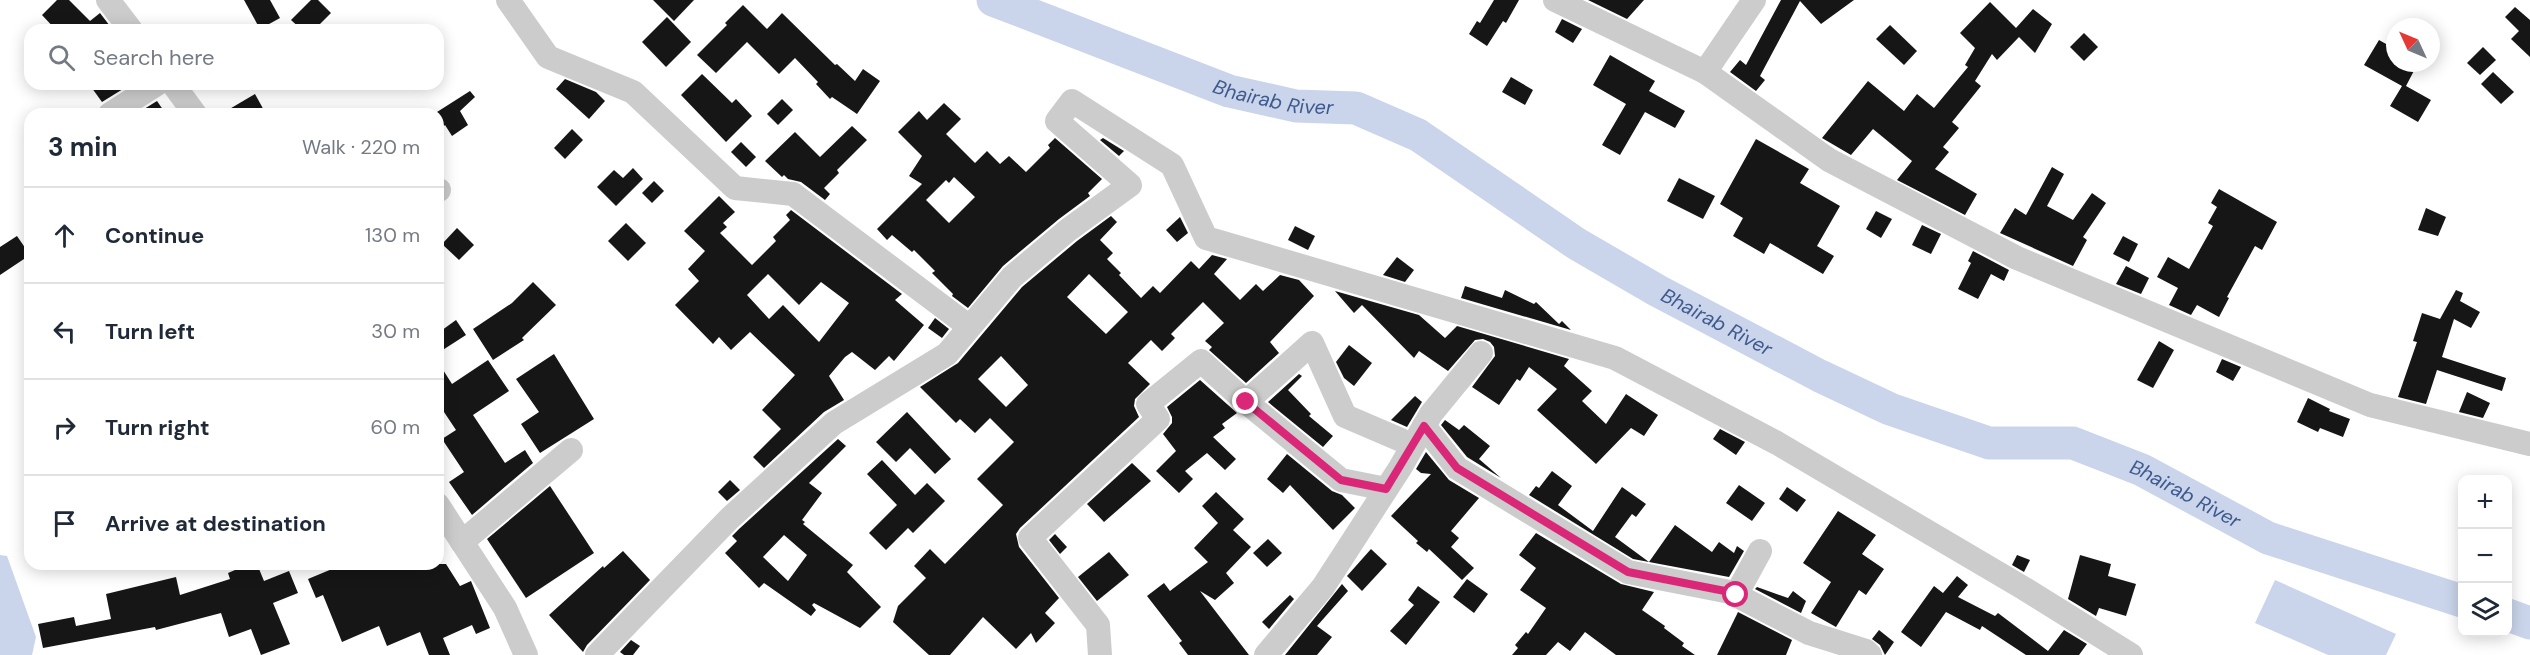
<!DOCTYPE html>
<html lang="en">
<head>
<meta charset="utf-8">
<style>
	:root { --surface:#fff; --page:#f6f6f7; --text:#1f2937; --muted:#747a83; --line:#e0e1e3 }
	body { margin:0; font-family:"DM Sans",sans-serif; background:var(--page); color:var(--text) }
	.controls { position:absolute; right:18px; bottom:18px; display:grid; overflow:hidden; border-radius:12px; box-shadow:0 3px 15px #0003 }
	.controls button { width:54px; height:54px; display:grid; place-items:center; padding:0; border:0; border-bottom:2px solid var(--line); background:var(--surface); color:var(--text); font:30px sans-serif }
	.compass { position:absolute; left:2386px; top:18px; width:54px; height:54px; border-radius:50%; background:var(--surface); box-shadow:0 3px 15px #0003; rotate:314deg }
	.stop { position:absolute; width:18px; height:18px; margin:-14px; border:4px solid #db2777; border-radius:50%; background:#fff }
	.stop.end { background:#db2777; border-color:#fff; box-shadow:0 2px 6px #0008 }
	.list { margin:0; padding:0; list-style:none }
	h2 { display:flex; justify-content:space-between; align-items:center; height:78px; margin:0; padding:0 24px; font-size:26px }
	h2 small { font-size:20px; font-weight:400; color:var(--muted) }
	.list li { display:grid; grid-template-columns:39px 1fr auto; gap:18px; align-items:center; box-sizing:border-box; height:96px; padding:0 24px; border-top:2px solid var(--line) }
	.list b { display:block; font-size:22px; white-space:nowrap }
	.list em { font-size:20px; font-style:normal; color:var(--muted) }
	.icon { flex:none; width:33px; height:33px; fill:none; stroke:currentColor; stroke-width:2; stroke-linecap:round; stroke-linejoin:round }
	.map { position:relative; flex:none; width:2530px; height:655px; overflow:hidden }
	.search { position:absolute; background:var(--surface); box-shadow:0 3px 15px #0003; left:24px; top:24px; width:420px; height:66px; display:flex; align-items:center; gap:15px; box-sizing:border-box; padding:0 21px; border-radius:18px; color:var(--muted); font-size:22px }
	.panel { position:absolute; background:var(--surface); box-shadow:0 3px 15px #0003; left:24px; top:108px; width:420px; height:462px; border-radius:18px }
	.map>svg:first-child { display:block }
</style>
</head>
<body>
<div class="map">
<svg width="2530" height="655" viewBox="0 0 2530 655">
	<rect width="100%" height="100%" fill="#fff"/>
	<!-- water -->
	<g fill="#cad5eb">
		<path d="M0 555 7 556 36 637 32 655H0Z"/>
		<path d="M2275 580 2396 634 2386 655H2328L2255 623Z"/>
	</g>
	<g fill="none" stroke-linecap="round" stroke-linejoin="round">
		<!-- river -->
		<g stroke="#cad5eb" stroke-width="33">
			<path id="s1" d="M993 0 1229 91 1296 106 1356 108 1418 135 1577 244 1658 291 1820 376 1890 409 1989 443H2073L2142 470 2268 538 2462 601"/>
			<path d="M2508 615 2530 623"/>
		</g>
	</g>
	<!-- building -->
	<g fill="#161616" fill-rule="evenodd">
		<path d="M57 0H69L90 21 100 13 113 30H56L42 15Z"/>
		<path d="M244 0H270L280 18 260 29Z"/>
		<path d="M311 0H318L331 13 314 30H302L291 20Z"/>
		<path d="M653 0H694L674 21Z"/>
		<path d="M1494 0H1519L1506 23 1503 21 1487 46 1469 34 1477 21 1480 23Z"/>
		<path d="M1588 0H1644L1627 19Z"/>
		<path d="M1781 0H1854L1821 24 1800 1 1760 76 1765 80 1756 91 1730 72 1740 60 1746 65Z"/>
		<path d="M1990 2 2016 28 2033 9 2052 24 2035 53 2019 37 1997 60 1992 54 1975 81 1981 86 1952 122 1959 128 1943 147 1949 152 1935 169 1977 194 1965 215 1897 180 1912 161 1873 129 1851 155 1822 138 1868 81 1904 111 1917 94 1934 108 1968 67 1965 65 1975 48 1960 33Z"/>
		<path d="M743 5 767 29 782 13 835 65 837 64 855 81 863 69 880 81 857 114 832 97 830 99 816 84 818 82 795 58 779 74 747 42 716 73 697 55 727 25 725 23Z"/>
		<path d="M2515 7 2530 20V57L2511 39 2519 31 2505 17Z"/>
		<path d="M667 17 691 42 666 67 642 42Z"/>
		<path d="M1562 19 1582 29 1573 43 1555 32Z"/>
		<path d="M1890 25 1917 51 1904 65 1876 39Z"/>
		<path d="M2084 33 2098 47 2084 61 2070 47Z"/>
		<path d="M2379 40 2395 49V63H2418L2406 86 2431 100 2418 122 2390 106 2402 86 2364 65Z"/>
		<path d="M2483 47 2496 60 2480 75 2467 63Z"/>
		<path d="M1610 55 1655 81 1649 91 1685 111 1675 128 1645 112 1620 155 1602 145 1626 104 1593 85Z"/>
		<path d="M2493 72 2514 92 2501 104 2481 84Z"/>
		<path d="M702 74 732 103 736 99 752 116 726 142 681 95Z"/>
		<path d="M1511 77 1533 90 1525 105 1502 92Z"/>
		<path d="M565 79 596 92 605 101 589 119 556 89Z"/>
		<path d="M89 84H131L102 102Z"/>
		<path d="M470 91 475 97 460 111 468 125 452 136 445 125 438 132 437 112Z"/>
		<path d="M255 94 266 114H221Z"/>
		<path d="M782 99 793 110 778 125 767 114Z"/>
		<path d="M157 101 166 114H136Z"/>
		<path d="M944 103 961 119 946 134 975 163 987 151 1000 164 1009 156 1026 172 1050 148 1048 145 1055 138 1102 179 1088 193 1090 196 1059 219 1003 266 968 308 952 296 953 294 932 273 935 271 914 250 912 252 892 235 887 240 877 229 922 184 909 176 922 156 898 132 919 111 927 120ZM954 177 975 197 949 223 926 200 946 180 949 183Z"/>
		<path d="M852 126 867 140 837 170 839 173 824 188 830 194 825 200 801 182 788 179 784 175 782 177 765 161 795 132 820 157Z"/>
		<path d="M572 129 583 140 565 159 554 148Z"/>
		<path d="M1103 138 1124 151 1119 156 1100 140Z"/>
		<path d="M1756 139 1809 169 1800 183 1840 206 1817 246 1834 256 1823 274 1770 243 1764 254 1733 236 1743 218 1720 204Z"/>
		<path d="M741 142 756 157 746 167 731 152Z"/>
		<path d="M2052 167 2064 174 2047 206 2073 220 2092 193 2106 203 2083 237 2087 240 2073 266 2000 233 2015 208 2026 215Z"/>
		<path d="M633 168 643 179 616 206 597 187 614 170 623 178Z"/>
		<path d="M1679 178 1715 196 1703 219 1667 201Z"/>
		<path d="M654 181 664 191 652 203 642 193Z"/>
		<path d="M2219 189 2277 222 2262 250 2255 246 2227 297 2229 298 2219 317 2197 305 2191 315 2169 305 2178 288 2157 277 2168 257 2189 269 2213 226 2208 223 2217 207 2211 203Z"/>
		<path d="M719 196 735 212 723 223 727 227 720 233 752 265 776 241 773 237 790 220 786 215 791 210 902 294 895 300 924 325 894 361 889 356 875 370 852 352 845 357 829 376 844 400 824 412 764 468 753 457 781 429 762 410 795 375 750 332 731 350 719 337 713 344 675 305 699 281 688 269 705 251 684 231ZM768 274 799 305 821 282 849 303 819 342 783 305 769 319 747 295Z"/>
		<path d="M2426 208 2446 217 2438 236 2418 230Z"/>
		<path d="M1876 211 1892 219 1881 238 1866 229Z"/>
		<path d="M1111 216 1117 222 1100 240 1113 253 1107 259 1121 273 1119 275 1141 298 1153 286 1160 293 1191 261 1199 269 1212 255 1227 259 1214 274 1240 300 1256 284 1263 291 1280 275 1299 280 1314 296 1270 342 1279 353 1246 383 1209 350 1212 347 1205 341 1224 323 1203 302 1171 334 1175 338 1162 351 1151 340 1128 363 1150 384 1135 399 1134 406 1139 417 1020 528 1016 534 1019 547 1059 598 1045 613 1055 623 1036 643 1031 633 1016 649 983 617 950 655H929L893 622 898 606 926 578 914 566 930 549 945 564 1003 505 977 479 1014 442 990 418 975 433 960 419 956 423 920 387 958 363 1022 287 1077 241ZM1089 274 1128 312 1106 334 1067 297ZM1001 356 1028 385 1006 407 978 379Z"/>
		<path d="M1180 217 1188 233 1177 242 1166 230Z"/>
		<path d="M626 223 646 243 628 261 608 241Z"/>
		<path d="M1922 225 1941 234 1931 254 1912 245Z"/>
		<path d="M1295 226 1315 236 1308 250 1288 240Z"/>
		<path d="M457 228 474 245 459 260 442 244Z"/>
		<path d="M17 236 30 255 0 275V247Z"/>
		<path d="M2123 236 2138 244 2129 262 2113 254Z"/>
		<path d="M1973 251 2009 270 2004 281 1991 274 1978 299 1958 289 1971 263 1968 261Z"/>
		<path d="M1397 257 1414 270 1405 282 1383 275Z"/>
		<path d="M2126 266 2149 278 2141 294 2116 284Z"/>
		<path d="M533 282 556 305 522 338 524 340 493 360 473 329 512 303Z"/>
		<path d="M1465 286 1502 298 1505 290 1534 304 1536 302 1559 324 1562 321 1571 330 1461 298Z"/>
		<path d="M2456 290 2463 293 2460 301 2480 312 2471 328 2454 319 2442 357 2506 378 2502 391 2437 370 2426 404 2398 397 2417 342 2413 341 2422 313 2440 319Z"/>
		<path d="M1335 291 1419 315 1445 338 1457 326 1569 359 1564 366 1592 391 1582 401 1606 424 1626 394 1658 415 1644 436 1631 428 1596 464 1537 410 1557 389 1529 367 1520 381 1517 379 1499 405 1472 387 1495 356 1494 347 1490 342 1483 339 1475 340 1448 371 1419 351 1414 358 1362 305 1354 313Z"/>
		<path d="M935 318 949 329 942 338 928 328Z"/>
		<path d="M456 320 466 335 438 353V333Z"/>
		<path d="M2159 341 2174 350 2153 388 2137 380Z"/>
		<path d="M1349 345 1372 363 1354 386 1344 378 1336 362Z"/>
		<path d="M554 354 594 419 540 453 521 424 539 412 516 379Z"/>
		<path d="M2222 359 2241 367 2233 381 2216 372Z"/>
		<path d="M488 360 509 391 473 415 505 463 525 450 533 463 472 515 449 482 464 472 442 439 456 430 438 403V362L452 384Z"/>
		<path d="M1299 374 1302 376 1288 390 1311 414 1309 416 1333 436 1323 447 1268 402Z"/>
		<path d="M1200 380 1237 413 1222 424 1225 428 1213 437 1236 459 1225 470 1207 453 1185 471 1193 479 1179 493 1156 471 1176 451 1163 434 1172 423V417L1167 407Z"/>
		<path d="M2467 392 2490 403 2483 418 2459 412Z"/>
		<path d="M1415 396 1422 402 1407 427 1391 420Z"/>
		<path d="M2308 398 2330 409 2329 411 2350 419 2343 437 2320 428 2318 432 2297 422Z"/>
		<path d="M907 412 951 459 935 474 910 448 896 462 876 442Z"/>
		<path d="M1445 420 1459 430 1464 425 1490 446 1479 459 1501 478 1467 457 1441 425Z"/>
		<path d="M1720 429 1745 442 1736 455 1713 439Z"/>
		<path d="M838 439 846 446 809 483 822 493 802 520 805 522 803 524 853 565 847 572 881 607 860 628 814 603 812 605 816 610 811 616 764 583 759 588 725 553 737 541 732 536 739 529ZM784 535 807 555 788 581 763 557Z"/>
		<path d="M1426 452 1449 480 1479 498 1451 531 1459 538 1451 547 1474 568 1462 580 1429 549 1427 552 1416 543 1418 541 1391 516 1431 474 1421 473 1416 469Z"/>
		<path d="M1287 454 1332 491 1342 495 1355 508 1333 530 1290 485 1283 493 1267 479Z"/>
		<path d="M882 460 915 495 927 483 945 501 913 533 908 528 886 550 869 533 897 505 867 474Z"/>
		<path d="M1132 463 1151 481 1104 522 1087 504Z"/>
		<path d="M1552 471 1572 486 1558 505 1593 531 1622 487 1646 504 1636 517 1632 514 1615 537 1649 562 1675 525 1712 552 1719 542 1734 553 1737 546 1744 551 1729 577 1633 559 1529 495 1536 486 1539 488Z"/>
		<path d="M730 480 740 490 727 501 718 492Z"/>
		<path d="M1739 485 1765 503 1752 521 1726 503Z"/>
		<path d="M550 486 594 553 526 598 487 539Z"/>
		<path d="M1787 487 1806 500 1797 512 1779 499Z"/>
		<path d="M1216 492 1244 519 1233 530 1251 547 1226 573 1234 583 1215 600 1200 591 1249 655H1188L1179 643 1182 641 1147 596 1164 583 1170 591 1208 562 1194 548 1218 523 1202 506Z"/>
		<path d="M1838 511 1876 535 1862 554 1884 569 1866 595 1859 590 1836 627 1811 613 1831 582 1803 563Z"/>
		<path d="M1536 533 1621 584 1654 592 1642 610 1665 626 1664 628 1684 643 1682 646 1695 655H1616L1585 632 1570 651 1558 642 1546 655H1512L1518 648 1515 645 1526 632 1528 634 1546 608 1520 590 1536 568 1519 555Z"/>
		<path d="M1055 534 1067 547 1060 554 1049 540Z"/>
		<path d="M1268 539 1282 553 1267 567 1253 553Z"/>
		<path d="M1371 549 1387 564 1362 591 1347 576Z"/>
		<path d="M623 551 650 580 587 645 583 652 549 615 603 566 604 568Z"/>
		<path d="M1109 552 1129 575 1097 601 1078 577Z"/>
		<path d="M2017 555 2030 560 2024 572 2012 565Z"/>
		<path d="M2080 555 2111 564 2108 576 2136 584 2126 616 2099 608 2096 616 2068 599Z"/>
		<path d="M249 564H257L264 581 289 571 298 593 273 603 290 644 261 655 251 629 229 637 221 613 156 630 155 627 43 648 38 624 74 617 76 626 111 619 106 594 176 577 180 595 230 579 228 573Z"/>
		<path d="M344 564H446L460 586 471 581 490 628 476 634 472 625 443 638 450 655H429L420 632 387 646 379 626 342 642 323 595 316 598 308 579Z"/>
		<path d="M1957 576 1968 585 1958 597 1995 616 1998 613 2048 651 2064 630 2087 644 2079 655H2026L1982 626 1980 630 1946 612 1921 647 1901 632 1934 586 1943 593Z"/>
		<path d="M1467 579 1488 594 1474 613 1453 597Z"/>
		<path d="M1342 584 1348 591 1317 626 1332 637 1317 655H1285Z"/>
		<path d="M1418 586 1440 602 1406 645 1390 631 1414 605 1408 600Z"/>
		<path d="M1757 587 1788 598 1793 591 1806 601 1801 613 1755 589Z"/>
		<path d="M1290 595 1294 599 1269 629 1262 622Z"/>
		<path d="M1738 612 1792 640 1786 655H1717Z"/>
		<path d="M1879 630 1894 642 1885 655 1880 645 1872 639Z"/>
		<path d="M631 640 640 646 633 655H624L620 652Z"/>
	</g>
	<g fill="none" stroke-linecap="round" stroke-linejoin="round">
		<!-- minor -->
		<g stroke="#ccc" stroke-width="24">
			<path d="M108 0 131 30"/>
			<path d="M508 0 548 57 633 92 735 188 793 194 963 322"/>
			<path d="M1555 0 1705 72 1829 160 2017 258 2370 405 2530 444"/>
			<path d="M1705 72 1754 0"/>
			<path d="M173 84 195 114"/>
			<path d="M110 114 157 84"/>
			<path d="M438 190H439"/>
			<path d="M1246 402 1341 480 1386 489"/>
			<path d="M1424 426 1457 468 1628 572 1730 592 1809 633 1866 651 1870 655"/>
			<path d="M438 505 505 608 526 655"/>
			<path d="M462 542 571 450"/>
			<path d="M1736 595 1760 551"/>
			<path d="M597 655 729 519 834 423 947 354 1012 277 1068 230 1130 185 1057 121 1072 101 1172 165 1206 238 1615 358 1777 443 2025 589 2131 655"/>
			<path d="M1100 655 1098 625 1030 538 1158 419 1148 404 1201 361 1246 402 1312 343 1345 416 1401 440"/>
			<path d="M1266 655 1323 587 1400 468 1431 414 1481 353"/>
		</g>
	</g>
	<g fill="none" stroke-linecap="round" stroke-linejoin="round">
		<!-- route -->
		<path stroke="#db2777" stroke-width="8" d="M1246 402 1341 480 1386 489 1424 426 1457 468 1628 572 1730 592 1736 595"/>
	</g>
	<g text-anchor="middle" stroke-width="6" stroke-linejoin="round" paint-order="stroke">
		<!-- water labels -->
		<g font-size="20" font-style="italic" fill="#3f5a8e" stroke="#fff">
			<text dy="7" stroke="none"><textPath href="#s1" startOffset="298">Bhairab River</textPath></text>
			<text dy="7" stroke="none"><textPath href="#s1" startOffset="802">Bhairab River</textPath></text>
			<text dy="7" stroke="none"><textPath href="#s1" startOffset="1308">Bhairab River</textPath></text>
		</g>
	</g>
</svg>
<div class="controls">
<button>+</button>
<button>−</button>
<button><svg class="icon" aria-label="layers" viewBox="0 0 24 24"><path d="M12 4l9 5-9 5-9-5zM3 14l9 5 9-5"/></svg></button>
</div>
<svg class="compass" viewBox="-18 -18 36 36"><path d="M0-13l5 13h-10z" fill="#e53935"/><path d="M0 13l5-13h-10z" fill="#747a83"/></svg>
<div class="stop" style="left:1736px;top:595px"></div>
<div class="stop end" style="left:1246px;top:402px"></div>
<div class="search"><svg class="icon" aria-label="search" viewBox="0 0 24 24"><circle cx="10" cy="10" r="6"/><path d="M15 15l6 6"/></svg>Search here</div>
<section class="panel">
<h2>3 min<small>Walk · 220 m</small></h2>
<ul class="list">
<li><svg class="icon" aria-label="ahead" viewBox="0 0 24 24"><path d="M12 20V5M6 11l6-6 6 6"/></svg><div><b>Continue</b></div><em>130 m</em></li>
<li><svg class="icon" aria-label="left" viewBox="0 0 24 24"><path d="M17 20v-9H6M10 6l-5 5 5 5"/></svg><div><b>Turn left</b></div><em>30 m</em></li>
<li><svg class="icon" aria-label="right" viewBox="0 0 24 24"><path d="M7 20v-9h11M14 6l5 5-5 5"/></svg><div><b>Turn right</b></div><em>60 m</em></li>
<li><svg class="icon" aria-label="arrive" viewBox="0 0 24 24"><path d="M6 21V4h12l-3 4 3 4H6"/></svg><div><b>Arrive at destination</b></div></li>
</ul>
</section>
</div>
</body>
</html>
